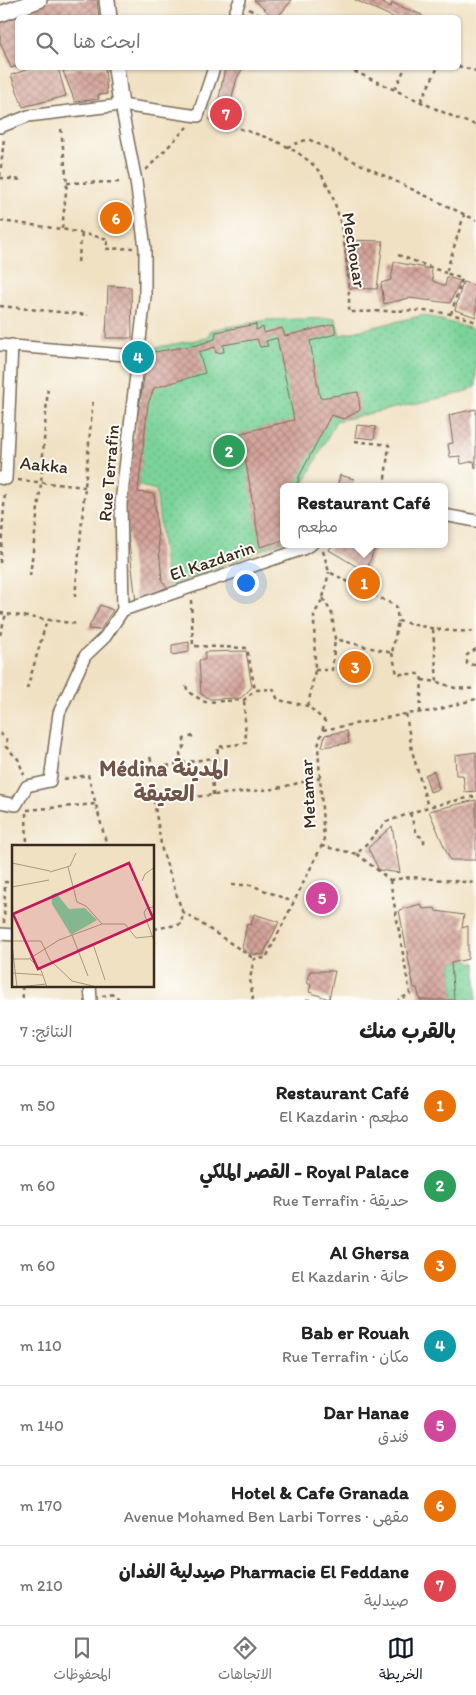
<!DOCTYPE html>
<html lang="ar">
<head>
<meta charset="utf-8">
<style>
	:root { --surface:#fff; --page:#f2f2f2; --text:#222; --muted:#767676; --line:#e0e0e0; --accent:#111827 }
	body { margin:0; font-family:Itim,"Playpen Sans Arabic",sans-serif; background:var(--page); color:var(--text); direction:rtl }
	.you { position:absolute; left:245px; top:582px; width:18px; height:18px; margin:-12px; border:4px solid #fff; border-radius:50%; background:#1a73e8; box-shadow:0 0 0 8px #1a73e833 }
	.badge { display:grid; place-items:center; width:32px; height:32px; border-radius:50%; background:var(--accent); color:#fff; font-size:16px; font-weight:700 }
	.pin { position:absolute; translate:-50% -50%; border:2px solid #fff; box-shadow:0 1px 5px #0006 }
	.popup { position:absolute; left:280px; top:483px; width:168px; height:65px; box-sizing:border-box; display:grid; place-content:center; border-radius:8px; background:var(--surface); filter:drop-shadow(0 1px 4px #0005); font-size:16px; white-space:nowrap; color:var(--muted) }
	.popup b { font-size:19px; color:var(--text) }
	.popup::after { content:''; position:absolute; left:50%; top:100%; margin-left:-10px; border:10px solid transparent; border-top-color:var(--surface) }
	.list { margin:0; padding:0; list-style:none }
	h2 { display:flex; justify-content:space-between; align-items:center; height:65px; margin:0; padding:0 20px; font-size:21px }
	h2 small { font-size:16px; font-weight:400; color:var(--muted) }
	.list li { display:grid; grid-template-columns:32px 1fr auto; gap:15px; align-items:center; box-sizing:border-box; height:80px; padding:0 20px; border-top:1px solid var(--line) }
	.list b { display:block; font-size:19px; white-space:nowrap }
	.list p { margin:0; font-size:16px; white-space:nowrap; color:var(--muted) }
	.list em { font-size:16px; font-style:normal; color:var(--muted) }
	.icon { flex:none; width:28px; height:28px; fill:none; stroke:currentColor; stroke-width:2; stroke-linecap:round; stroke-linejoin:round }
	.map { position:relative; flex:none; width:476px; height:1000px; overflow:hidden; direction:ltr }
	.search { position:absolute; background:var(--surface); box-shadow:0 1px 4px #0004; left:15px; right:15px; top:15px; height:55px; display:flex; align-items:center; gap:12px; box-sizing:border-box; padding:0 18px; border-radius:8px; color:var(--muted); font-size:19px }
	.sheet { height:625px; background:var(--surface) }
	nav { display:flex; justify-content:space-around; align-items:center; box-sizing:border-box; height:70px; border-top:1px solid var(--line); background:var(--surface); font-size:14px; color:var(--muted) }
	nav a { display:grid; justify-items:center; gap:2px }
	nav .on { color:var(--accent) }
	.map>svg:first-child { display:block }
</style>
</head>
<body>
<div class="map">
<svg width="476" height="1000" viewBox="0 0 476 1000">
	<defs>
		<pattern id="garden-dots" width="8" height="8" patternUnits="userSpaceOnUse" patternTransform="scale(1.25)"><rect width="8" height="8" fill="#7ad399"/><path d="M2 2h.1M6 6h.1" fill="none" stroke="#6ab583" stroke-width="1.8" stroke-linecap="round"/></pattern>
		<pattern id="building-cross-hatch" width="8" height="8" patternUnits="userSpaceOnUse" patternTransform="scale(1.25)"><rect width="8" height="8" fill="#d3a299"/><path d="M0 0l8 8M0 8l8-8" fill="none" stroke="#ac847c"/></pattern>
	</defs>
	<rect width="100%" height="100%" fill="#fdfcf7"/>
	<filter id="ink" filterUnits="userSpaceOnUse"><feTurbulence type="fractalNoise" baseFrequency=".02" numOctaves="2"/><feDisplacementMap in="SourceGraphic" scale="10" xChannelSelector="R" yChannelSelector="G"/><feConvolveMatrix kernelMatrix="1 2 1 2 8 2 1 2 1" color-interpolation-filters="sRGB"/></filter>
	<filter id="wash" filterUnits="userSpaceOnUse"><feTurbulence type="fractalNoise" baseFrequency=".0096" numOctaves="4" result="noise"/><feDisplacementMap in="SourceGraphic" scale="20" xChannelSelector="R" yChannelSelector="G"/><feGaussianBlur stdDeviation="1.12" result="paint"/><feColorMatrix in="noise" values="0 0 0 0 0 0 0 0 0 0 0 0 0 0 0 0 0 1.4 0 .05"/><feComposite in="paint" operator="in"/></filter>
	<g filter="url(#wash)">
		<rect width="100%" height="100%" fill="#f0e1c3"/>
		<!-- garden -->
		<g fill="url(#garden-dots)" stroke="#5a7e5c">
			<path d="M424 315 476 330V386L463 393 336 421 302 487H284V541L167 587 156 490 139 486 142 350 207 338 211 330 267 320 335 318 340 335Z"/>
			<path d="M468 959 472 963H476V1000H454L451 963Z"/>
		</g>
		<g id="blocks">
			<!-- building -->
			<g fill="url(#building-cross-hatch)">
				<path d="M49 0H97L99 18H18V66L11 68 0 42V20Z"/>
				<path d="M254 0H292L277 18H274Z"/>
				<path d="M355 0H384L383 3 391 7 392 3 422 15 421 18H395Z"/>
				<path d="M32 68H58L66 96 23 107 11 75Z"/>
				<path d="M74 68H105L107 94 98 95 99 99 75 102 63 71 75 70Z"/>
				<path d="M225 68H243L237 78 228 112 217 108Z"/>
				<path d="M344 240 383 241 377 289 349 288Z"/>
				<path d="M394 262 431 269 433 281 445 286 447 277 460 281 450 303 409 298 384 304 381 283 391 280Z"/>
				<path d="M463 282 476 286V317L455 310Z"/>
				<path d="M108 286 131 287 132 338H106Z"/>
				<path d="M256 324V330L263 327 264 333 282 328 285 336 334 324 336 334 310 341 320 398 358 392 360 410 344 419 331 415 299 477 297 487H284V540L260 547 241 433 294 420 277 338 266 341 268 346 260 347 257 339 223 345 224 352 216 353 215 347 199 352 205 373 154 388 148 404 138 492 154 494 162 581 167 587 136 602 124 500 148 353 197 345 215 339 216 332Z"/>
				<path d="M476 409V468H475L474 461 461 464 460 456 450 457 448 444 453 443 449 415Z"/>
				<path d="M357 425 376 427 374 439 355 437Z"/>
				<path d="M340 475 354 479 351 487H337Z"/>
				<path d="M333 544H376L366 572 329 550Z"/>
				<path d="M100 605 113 610 100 630 88 629Z"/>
				<path d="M189 642V652L172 655V645Z"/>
				<path d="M246 651 252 687 241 698 210 699 201 694 199 660H205V652Z"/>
				<path d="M347 731 349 743 322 747 325 735Z"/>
				<path d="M476 752V791L465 792 463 775H456L455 755Z"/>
				<path d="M434 771 439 789 430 792 425 775Z"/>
				<path d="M476 800V860H450L429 811Z"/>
				<path d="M392 826 400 873 379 870 368 848Z"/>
				<path d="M421 904 423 909 435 908 436 911 464 915 462 928 468 926V959L451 963 454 1000H420L417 988H414L399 910Z"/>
				<path d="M254 914 279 922 263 955 250 954 242 948 247 924 251 925Z"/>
				<path d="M310 971H335L329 999 309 992 311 985 307 983Z"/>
			</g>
		</g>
	</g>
	<g filter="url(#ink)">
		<use href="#blocks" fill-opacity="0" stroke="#7a6a58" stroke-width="1"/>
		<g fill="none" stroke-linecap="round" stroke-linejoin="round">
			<defs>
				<g id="pedestrian">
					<path d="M233 18 240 0"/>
					<path d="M121 105 136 181 145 248V297L121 503 123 610"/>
					<path d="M0 127 28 116 121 105 198 116 214 68"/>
					<path d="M0 345 138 356"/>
					<path d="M0 478 6 479 12 345"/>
					<path d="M444 515 476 521"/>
					<path d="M123 610 303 549 312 544"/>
					<path d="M0 802 16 805 27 786 50 781 59 713 85 656 105 637 123 610"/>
					<path d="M0 934 14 935"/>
					<path d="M90 986 91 1000"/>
				</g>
				<g id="minor">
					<path d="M107 0 109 18"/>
					<path d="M0 14 39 0"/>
					<path d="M116 68 121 105"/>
				</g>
			</defs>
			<!-- pedestrian casing -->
			<use href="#pedestrian" stroke="#7a6a58" stroke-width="14"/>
			<!-- minor casing -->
			<use href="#minor" stroke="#7a6a58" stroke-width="18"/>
			<!-- path -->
			<g stroke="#7a6a58" stroke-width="2.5" stroke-dasharray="4 4" stroke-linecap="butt">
				<path d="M249 9 263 18"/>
				<path d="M170 18H171"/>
				<path d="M330 18 331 16"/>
				<path d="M458 66 476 71"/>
				<path d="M347 68 458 119 476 125"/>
				<path d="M395 89 405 68"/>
				<path d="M421 101 437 69"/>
				<path d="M209 119C244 131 283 138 311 163 343 190 350 272 349 312 391 312 437 305 476 322"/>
				<path d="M61 129 67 183 62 229"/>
				<path d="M287 147 308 139 476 220"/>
				<path d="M146 170 187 127"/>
				<path d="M0 176 4 138"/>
				<path d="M0 178 24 180"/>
				<path d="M67 183 123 182"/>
				<path d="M0 221 62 229 108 239 106 249 133 248"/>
				<path d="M398 255 446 273"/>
				<path d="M78 262 82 234"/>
				<path d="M0 306 88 315"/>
				<path d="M451 314 462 279 446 273 464 215"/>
				<path d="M355 441 389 445 384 487"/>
				<path d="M18 480 85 487"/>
				<path d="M323 551 329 572 396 606 398 621C424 627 449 633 476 631"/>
				<path d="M0 563 5 492"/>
				<path d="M30 576 41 483 48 385"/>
				<path d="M75 597 93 399"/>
				<path d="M323 598 332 614 335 639 392 653 398 621"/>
				<path d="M191 600 193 646 247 648 255 690 273 689 278 700 308 706"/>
				<path d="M0 613 78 624"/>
				<path d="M0 635 6 614"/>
				<path d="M476 649 467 655V664L476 665"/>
				<path d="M392 653 397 674H420L422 680 420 712"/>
				<path d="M315 670H332L335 639"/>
				<path d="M422 680 437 682 433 629"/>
				<path d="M437 682 455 688 476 689"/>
				<path d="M186 686 188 692 205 702 244 700 255 690"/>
				<path d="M27 689 47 620"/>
				<path d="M406 714 412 751 428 807"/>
				<path d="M323 730 406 714 433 711 476 699"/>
				<path d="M0 733 7 740 6 747 18 759 24 775"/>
				<path d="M150 757 154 768 212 758"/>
				<path d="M182 764 180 753 184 746V739L193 736"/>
				<path d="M64 779 88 775 107 846"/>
				<path d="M213 795 212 758 217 759 218 747 246 743 244 700"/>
				<path d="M27 810 96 804"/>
				<path d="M26 813 27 846"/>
				<path d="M410 813 417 835 424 838V846"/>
				<path d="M321 846 357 854 386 822 428 807 476 796"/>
				<path d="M357 854 390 880"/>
				<path d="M390 880 410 994 398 1000"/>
				<path d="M390 880 412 877 476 883"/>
				<path d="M232 885H251L293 902"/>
				<path d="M182 911 253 958"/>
				<path d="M4 923 5 882 14 883"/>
				<path d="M154 929 182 924V911L162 850 154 801 273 789 320 778"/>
				<path d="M22 986 23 1000"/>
				<path d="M102 996 115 994 119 1000"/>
				<path d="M253 1000 250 979 254 959 266 958 324 841 318 746 325 721 308 706 315 670 314 615 323 598 329 572"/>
				<path d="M306 1000H311"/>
			</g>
			<!-- pedestrian -->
			<use href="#pedestrian" stroke="#fff" stroke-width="11"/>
			<!-- minor -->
			<use href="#minor" stroke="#fff" stroke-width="15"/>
		</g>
	</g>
	<g text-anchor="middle" stroke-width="4" stroke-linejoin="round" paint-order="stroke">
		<!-- street labels -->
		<g font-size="18" fill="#3b2a1e" stroke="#fdfcf7">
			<text transform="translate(354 250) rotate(81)" y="6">Mechouar</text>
			<text transform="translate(44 465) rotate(6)" y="6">Aakka</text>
			<text transform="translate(109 473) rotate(-85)" y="6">Rue Terrafin</text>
			<text transform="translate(212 561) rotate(-19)" y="6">El Kazdarin</text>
			<text transform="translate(308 794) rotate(-93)" y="6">Metamar</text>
		</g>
		<!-- district labels -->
		<g font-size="22" font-weight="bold" fill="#705449" stroke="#fdfcf7">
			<text x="164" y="776">Médina المدينة<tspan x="164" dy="25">العتيقة</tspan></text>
		</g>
	</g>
	<!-- overview -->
	<g transform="translate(12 845)">
		<rect width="142" height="142" fill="#f0e1c3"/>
		<path d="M44 48 57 64 73 63 85 75 59 90 40 59 39 50Z" fill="#7ad399"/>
		<path fill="none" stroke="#a89881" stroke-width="1" d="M0 18 38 26M56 22 65 57 74 61 90 79M38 27 58 21 64 8M130 36 133 29 143 22M0 42 37 35M143 61 134 64 132 68 143 99M90 79H113L124 93 143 91M60 90 76 131M0 96H29L38 115 60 136 85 142M0 99 5 142M65 105 81 99 93 135M0 114H17L47 95 90 79M18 114 29 125 35 142M0 128 31 130M7 142 34 139"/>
		<path fill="#c2185b" fill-opacity="0.15" stroke="#c2185b" stroke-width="2.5" d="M117 18 141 73 26 124 1 69Z"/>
		<rect width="142" height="142" fill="none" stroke="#3b2a1e" stroke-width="2.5"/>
	</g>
</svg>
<div class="you"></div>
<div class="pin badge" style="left:364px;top:583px;background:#e8710a">1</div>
<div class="popup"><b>Restaurant Café</b>مطعم</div>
<div class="pin badge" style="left:229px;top:451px;background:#2e9e5b">2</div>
<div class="pin badge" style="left:355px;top:667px;background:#e8710a">3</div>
<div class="pin badge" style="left:138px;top:357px;background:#0f9aa8">4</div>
<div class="pin badge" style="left:322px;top:898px;background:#d1479c">5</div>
<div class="pin badge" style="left:116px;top:218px;background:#e8710a">6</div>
<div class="pin badge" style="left:226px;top:114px;background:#e0444e">7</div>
<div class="search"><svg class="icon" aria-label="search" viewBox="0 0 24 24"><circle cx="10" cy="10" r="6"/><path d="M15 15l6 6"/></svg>ابحث هنا</div>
</div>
<section class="sheet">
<h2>بالقرب منك<small>النتائج: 7</small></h2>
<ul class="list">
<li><span class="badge" style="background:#e8710a">1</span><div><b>Restaurant Café</b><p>مطعم · El Kazdarin</p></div><em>50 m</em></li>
<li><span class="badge" style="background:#2e9e5b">2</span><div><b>Royal Palace - القصر الملكي</b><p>حديقة · Rue Terrafin</p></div><em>60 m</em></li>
<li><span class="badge" style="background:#e8710a">3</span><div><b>Al Ghersa</b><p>حانة · El Kazdarin</p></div><em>60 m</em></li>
<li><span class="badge" style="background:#0f9aa8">4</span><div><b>Bab er Rouah</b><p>مكان · Rue Terrafin</p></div><em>110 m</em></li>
<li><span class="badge" style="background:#d1479c">5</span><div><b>Dar Hanae</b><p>فندق</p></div><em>140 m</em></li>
<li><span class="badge" style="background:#e8710a">6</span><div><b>Hotel &amp; Cafe Granada</b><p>مقهى · Avenue Mohamed Ben Larbi Torres</p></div><em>170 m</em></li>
<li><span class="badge" style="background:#e0444e">7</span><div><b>Pharmacie El Feddane صيدلية الفدان</b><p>صيدلية</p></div><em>210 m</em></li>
</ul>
</section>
<nav>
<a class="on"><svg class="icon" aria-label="map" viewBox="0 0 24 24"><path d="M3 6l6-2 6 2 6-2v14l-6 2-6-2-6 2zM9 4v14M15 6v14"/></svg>الخريطة</a>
<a><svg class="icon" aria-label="directions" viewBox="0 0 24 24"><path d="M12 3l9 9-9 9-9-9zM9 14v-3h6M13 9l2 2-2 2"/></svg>الاتجاهات</a>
<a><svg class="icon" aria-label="saved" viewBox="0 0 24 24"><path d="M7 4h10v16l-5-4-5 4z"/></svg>المحفوظات</a>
</nav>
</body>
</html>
